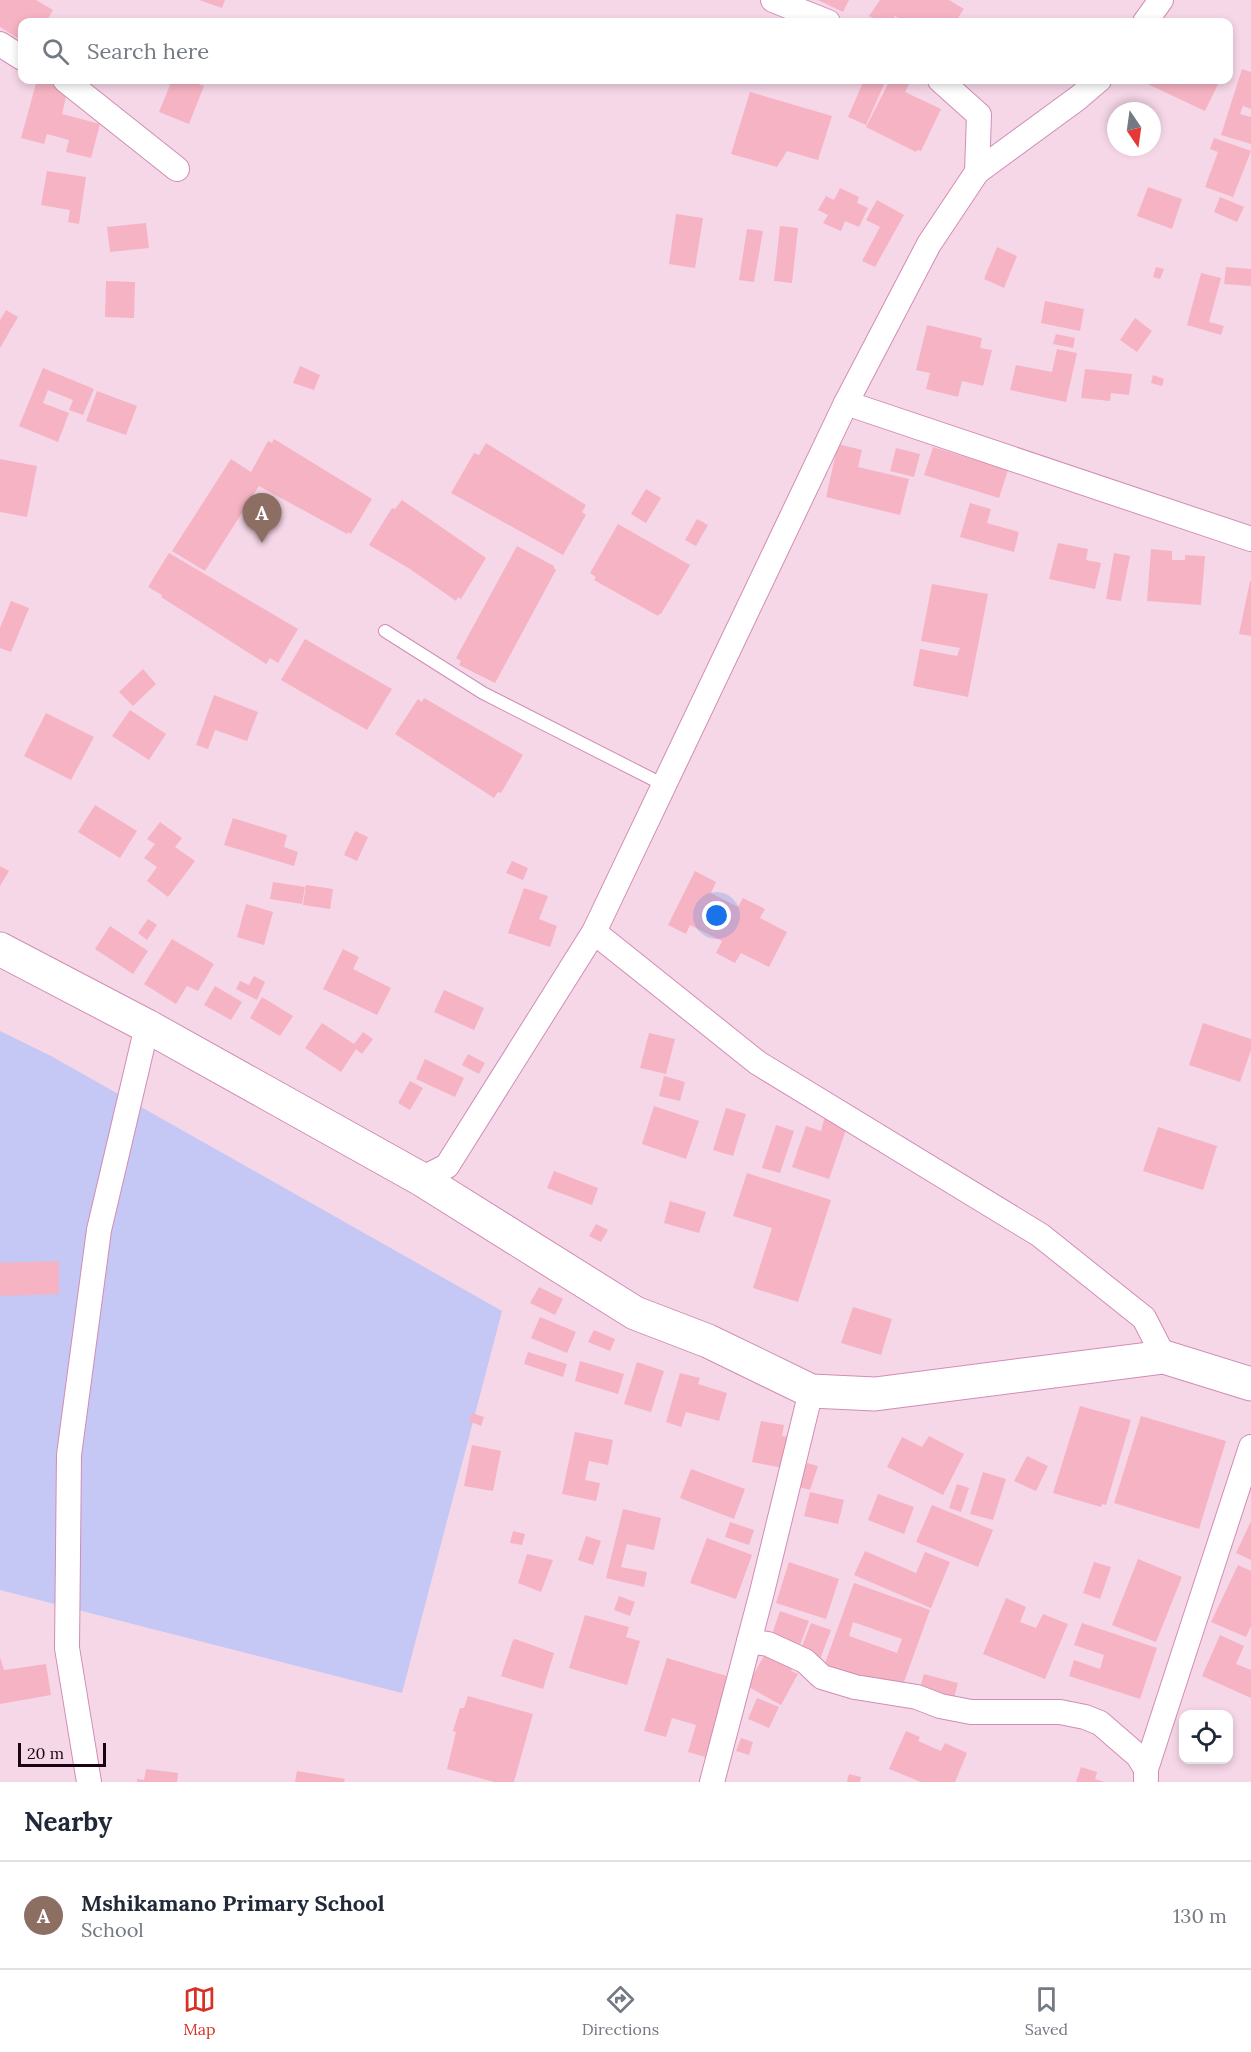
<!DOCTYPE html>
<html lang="en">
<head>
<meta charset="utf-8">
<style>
	:root { --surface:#fff; --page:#f2f2f3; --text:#1f2937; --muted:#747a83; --line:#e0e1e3; --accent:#d93025 }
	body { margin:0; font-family:Lora,serif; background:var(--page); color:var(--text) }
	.controls { position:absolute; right:18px; bottom:18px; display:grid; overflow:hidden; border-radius:12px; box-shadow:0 3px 9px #0003 }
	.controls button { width:54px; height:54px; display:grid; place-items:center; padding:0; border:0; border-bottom:2px solid var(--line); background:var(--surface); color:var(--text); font:30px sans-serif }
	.compass { position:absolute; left:1107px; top:102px; width:54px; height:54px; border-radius:50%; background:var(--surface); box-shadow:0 3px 9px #0003; rotate:167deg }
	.scale { position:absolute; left:18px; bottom:15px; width:88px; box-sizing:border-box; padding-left:6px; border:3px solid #1a0312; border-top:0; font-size:16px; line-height:21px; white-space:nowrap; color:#1a0312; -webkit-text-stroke:4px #f6d7e8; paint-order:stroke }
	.you { position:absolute; left:717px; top:916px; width:21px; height:21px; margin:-15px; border:4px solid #fff; border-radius:50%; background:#1a73e8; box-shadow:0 0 0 9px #1a73e833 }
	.badge { display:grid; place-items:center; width:39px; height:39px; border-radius:50%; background:var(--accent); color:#fff; font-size:20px; font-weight:700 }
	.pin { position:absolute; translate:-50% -50px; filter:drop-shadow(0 2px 3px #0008) }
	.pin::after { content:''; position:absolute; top:32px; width:21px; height:18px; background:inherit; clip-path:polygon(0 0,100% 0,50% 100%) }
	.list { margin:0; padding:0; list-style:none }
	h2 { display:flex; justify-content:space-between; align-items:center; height:78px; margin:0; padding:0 24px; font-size:26px }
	h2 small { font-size:20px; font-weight:400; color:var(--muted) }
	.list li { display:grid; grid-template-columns:39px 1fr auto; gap:18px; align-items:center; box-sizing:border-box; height:108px; padding:0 24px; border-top:2px solid var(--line) }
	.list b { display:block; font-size:22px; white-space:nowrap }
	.list p { margin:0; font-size:20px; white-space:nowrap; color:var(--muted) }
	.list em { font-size:20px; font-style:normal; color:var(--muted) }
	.icon { flex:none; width:33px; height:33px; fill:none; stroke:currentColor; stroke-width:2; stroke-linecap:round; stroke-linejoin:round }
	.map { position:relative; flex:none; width:1251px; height:1782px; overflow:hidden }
	.search { position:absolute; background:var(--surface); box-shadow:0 3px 9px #0003; left:18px; right:18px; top:18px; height:66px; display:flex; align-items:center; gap:15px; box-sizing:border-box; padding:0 21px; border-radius:12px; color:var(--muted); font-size:22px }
	.sheet { height:186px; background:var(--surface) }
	nav { display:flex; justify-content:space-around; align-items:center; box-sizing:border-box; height:84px; border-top:2px solid var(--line); background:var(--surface); font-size:16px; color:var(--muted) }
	nav a { display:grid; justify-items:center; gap:3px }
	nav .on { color:var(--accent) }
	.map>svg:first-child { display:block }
</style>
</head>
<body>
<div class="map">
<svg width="1251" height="1782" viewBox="0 0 1251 1782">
	<rect width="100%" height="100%" fill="#f6d7e8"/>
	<!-- green -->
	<path fill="#c5c7f4" d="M0 1031 51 1056 502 1311 402 1693 0 1590Z"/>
	<!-- building -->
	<g fill="#f6b3c3" fill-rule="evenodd">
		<path d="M0 0H36L53 10 46 22H22V41L0 27Z"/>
		<path d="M199 0H225L222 8Z"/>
		<path d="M818 0H849L843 12Z"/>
		<path d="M880 0H949L964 9 955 22H906L895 16 891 22H879L869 16Z"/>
		<path d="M1242 69 1251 72V109L1243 106 1240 114 1251 117V144L1221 135Z"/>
		<path d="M37 80 68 88 62 114 100 124 91 158 66 152 69 140 47 134 44 144 21 138Z"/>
		<path d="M172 80H186L204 86 189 124 159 112Z"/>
		<path d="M864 80H879L885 82 866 125 848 117Z"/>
		<path d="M890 80H904L910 82 905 92 941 109 921 151 917 150 916 152 866 127Z"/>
		<path d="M1139 80H1180L1185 82 1186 80H1220L1205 111Z"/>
		<path d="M750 92 832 116 818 160 787 151 777 167 731 154Z"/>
		<path d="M1214 138 1251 151 1233 197 1205 187 1218 152 1210 149Z"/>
		<path d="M47 171 86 177 79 224 68 222 70 210 41 205Z"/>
		<path d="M1148 187 1182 199 1172 229 1137 216Z"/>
		<path d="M840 188 859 197 857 203 868 208 859 227 845 221 841 231 823 223 828 215 818 210 826 196 834 200Z"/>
		<path d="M1220 197 1244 207 1237 222 1214 212Z"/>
		<path d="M877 200 904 215 875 267 862 261 880 227 866 220Z"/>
		<path d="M676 214 703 218 695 268 669 264Z"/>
		<path d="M146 223 149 248 110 252 107 227Z"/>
		<path d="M780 226 798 228 792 283 774 281Z"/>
		<path d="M747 229 763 231 754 282 739 280Z"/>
		<path d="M997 247 1017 256 1004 288 984 279Z"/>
		<path d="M1156 267 1164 269 1160 279 1153 277Z"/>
		<path d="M1226 267 1251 269V286L1224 284Z"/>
		<path d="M1201 273 1221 278 1209 322 1224 326 1221 335 1187 325Z"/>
		<path d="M106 281 135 282 134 318 105 317Z"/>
		<path d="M1045 301 1084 309 1080 331 1041 323Z"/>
		<path d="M6 310 18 317 0 348V320Z"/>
		<path d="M1135 318 1152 331 1137 352 1120 340Z"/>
		<path d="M927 325 982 338 980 348 992 350 983 386 962 381 958 397 926 389 930 373 916 370Z"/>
		<path d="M1056 334 1075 338 1073 348 1053 344Z"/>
		<path d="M1057 349 1077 353 1066 402 1010 390 1016 365 1052 372Z"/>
		<path d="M300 366 320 375 314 390 293 383Z"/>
		<path d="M43 368 94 389 83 415 69 410 73 400 48 390 43 403 69 413 58 442 19 426Z"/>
		<path d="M1085 369 1132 374 1129 395 1111 393 1110 401 1081 398Z"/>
		<path d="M1153 375 1164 379 1162 386 1151 383Z"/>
		<path d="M97 391 137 406 126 435 86 421Z"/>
		<path d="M274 439 372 499 351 534 348 532 347 534 259 486 205 571 172 551 231 459 251 472 268 441 272 443Z"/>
		<path d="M486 443 586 505 582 512 586 515 563 555 451 493 474 453 479 455Z"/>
		<path d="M838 444 862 450 858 467 909 479 900 515 826 497Z"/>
		<path d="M933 447 1008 470 999 498 924 475Z"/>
		<path d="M896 448 920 454 914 477 890 471Z"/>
		<path d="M0 459 37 466 27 517 0 512Z"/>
		<path d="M646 489 661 498 646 523 631 514Z"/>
		<path d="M402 500 486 558 461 599 458 597 456 601 410 569 369 545 392 508 395 509Z"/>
		<path d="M970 503 991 509 987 523 1019 532 1014 552 960 537Z"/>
		<path d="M697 519 708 525 696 546 685 540Z"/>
		<path d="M618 524 690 565 661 614H659L658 616 594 580 596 577 590 573Z"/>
		<path d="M1058 543 1088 549 1086 560 1101 563 1095 589 1049 579Z"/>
		<path d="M517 546 554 566V568L556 570 495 683 459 665 461 661 456 658Z"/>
		<path d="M1151 549 1172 551V560H1185V555L1205 556 1201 605 1147 601Z"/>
		<path d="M169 553 298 629 278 663 270 658 266 664 161 597 162 595 148 587Z"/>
		<path d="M1114 553 1130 556 1121 601 1106 599Z"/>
		<path d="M1250 581H1251V636L1239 634Z"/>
		<path d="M932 584 988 594 968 697 913 686 920 649 957 656 960 648 921 641Z"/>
		<path d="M11 601 29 608 11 652 0 648V628Z"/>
		<path d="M305 639 392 689 367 730 281 680Z"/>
		<path d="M143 669 156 684 133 706 119 692Z"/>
		<path d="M214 695 258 712 247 741 215 730 208 749 196 745Z"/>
		<path d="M424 698 523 755 501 793 498 792 494 798 395 734 418 699 422 702Z"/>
		<path d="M130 710 166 734 149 760 112 736Z"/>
		<path d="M46 713 94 737 71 780 24 756Z"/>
		<path d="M95 805 137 831 120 858 78 832Z"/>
		<path d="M233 818 287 835 284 847 298 852 294 866 224 845Z"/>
		<path d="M160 822 182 838 175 847 195 861 168 897 147 881 157 867 144 858 155 844 147 839Z"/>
		<path d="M355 831 368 837 357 861 344 855Z"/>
		<path d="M512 861 528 868 523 880 506 873Z"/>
		<path d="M0 866 9 871 0 886Z"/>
		<path d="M695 871 716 882 711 893 738 907 743 898 765 909 760 918 787 932 769 967 741 953 735 963 716 953 722 941 690 925 686 934 668 925Z"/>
		<path d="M273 882 305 887 302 904 270 899Z"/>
		<path d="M306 885 333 889 330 909 303 905Z"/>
		<path d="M524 888 548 896 539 919 557 926 550 947 508 933Z"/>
		<path d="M246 904 273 912 264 945 237 937Z"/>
		<path d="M148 919 157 925 147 940 138 933Z"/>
		<path d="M110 926 148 951 133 974 95 949Z"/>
		<path d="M172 939 214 964 198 991 187 986 176 1004 144 984Z"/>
		<path d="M343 949 359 957 353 969 391 988 377 1015 323 989Z"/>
		<path d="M254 976 265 982 257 1000 236 989 240 981 249 985Z"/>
		<path d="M215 986 242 1002 231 1020 204 1005Z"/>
		<path d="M444 990 484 1008 474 1030 434 1012Z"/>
		<path d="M262 997 293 1016 280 1036 250 1018Z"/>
		<path d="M322 1023 354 1044 363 1032 373 1039 362 1054 356 1049 341 1072 305 1048Z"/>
		<path d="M1203 1023 1251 1039V1050L1240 1082 1189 1065Z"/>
		<path d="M649 1033 675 1039 666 1074 640 1068Z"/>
		<path d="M468 1054 485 1063 479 1074 462 1065Z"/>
		<path d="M425 1059 464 1078 455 1097 416 1079Z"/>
		<path d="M664 1076 685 1082 680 1101 659 1096Z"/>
		<path d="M410 1081 423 1088 410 1110 398 1103Z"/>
		<path d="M654 1106 699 1121 686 1159 642 1144Z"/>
		<path d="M726 1108 746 1114 733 1156 713 1150Z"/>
		<path d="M825 1116 848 1124 829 1179 792 1167 806 1126 821 1131Z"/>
		<path d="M776 1125 794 1131 780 1173 762 1168Z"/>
		<path d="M1158 1127 1217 1146 1203 1190 1143 1171Z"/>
		<path d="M554 1171 598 1188 592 1205 547 1188Z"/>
		<path d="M747 1173 831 1200 798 1302 753 1288 772 1228 733 1216Z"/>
		<path d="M670 1201 706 1212 699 1233 664 1223Z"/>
		<path d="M596 1224 608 1230 601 1242 589 1236Z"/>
		<path d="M59 1261V1294L0 1296V1263Z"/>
		<path d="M539 1287 563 1299 555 1315 530 1303Z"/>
		<path d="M853 1307 892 1319 881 1355 841 1343Z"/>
		<path d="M540 1317 576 1332 567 1353 531 1338Z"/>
		<path d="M594 1330 615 1339 610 1351 588 1342Z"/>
		<path d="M528 1352 567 1364 563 1377 524 1364Z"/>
		<path d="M580 1361 624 1374 618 1394 575 1381Z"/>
		<path d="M637 1362 664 1371 651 1412 624 1404Z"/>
		<path d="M680 1373 700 1378 698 1384 727 1393 719 1421 686 1412 681 1427 666 1422Z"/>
		<path d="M1080 1406 1131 1420 1106 1505 1102 1504 1101 1507 1053 1493Z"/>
		<path d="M472 1413 484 1417 481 1426 469 1421Z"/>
		<path d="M1141 1416 1226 1441 1199 1529 1114 1503Z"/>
		<path d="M761 1421 784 1425 782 1436 790 1437 783 1468 752 1462Z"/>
		<path d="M575 1432 613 1440 608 1465 589 1461 585 1480 600 1483 596 1501 562 1494Z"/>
		<path d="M929 1436 964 1454 943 1495 887 1467 902 1437 922 1447Z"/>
		<path d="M472 1445 501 1451 493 1491 464 1486Z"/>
		<path d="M1027 1456 1048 1466 1036 1491 1014 1481Z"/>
		<path d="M807 1463 818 1466 810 1490 799 1487Z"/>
		<path d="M691 1469 745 1489 734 1519 680 1498Z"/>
		<path d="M983 1472 1006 1479 993 1520 970 1514Z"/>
		<path d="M957 1484 969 1488 961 1512 949 1508Z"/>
		<path d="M810 1492 844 1500 838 1524 804 1516Z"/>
		<path d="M878 1494 914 1507 904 1534 868 1520Z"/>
		<path d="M932 1505 993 1530 978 1567 916 1542Z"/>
		<path d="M623 1509 661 1518 654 1550 627 1544 621 1567 647 1572 644 1587 606 1578Z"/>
		<path d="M1251 1521V1560L1236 1553Z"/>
		<path d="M730 1522 754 1530 749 1545 725 1537Z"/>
		<path d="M513 1531 525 1534 522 1545 510 1543Z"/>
		<path d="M586 1536 601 1541 593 1565 578 1560Z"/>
		<path d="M707 1538 752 1555 736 1599 690 1583Z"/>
		<path d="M865 1551 916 1573 925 1552 950 1562 931 1608 854 1575Z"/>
		<path d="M527 1554 553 1560 541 1592 518 1583Z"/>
		<path d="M1138 1559 1182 1577 1156 1642 1112 1625Z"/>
		<path d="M789 1562 839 1579 826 1619 776 1603Z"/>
		<path d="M1094 1562 1111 1567 1100 1599 1083 1593Z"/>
		<path d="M1238 1565 1251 1571V1626L1246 1637 1211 1622Z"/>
		<path d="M854 1583 930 1610 900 1693 824 1666ZM853 1622 902 1639 897 1653 849 1636Z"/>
		<path d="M619 1596 635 1602 630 1616 614 1610Z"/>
		<path d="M1006 1598 1026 1607 1020 1622 1036 1628 1043 1614 1068 1624 1045 1679 983 1654Z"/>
		<path d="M780 1611 809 1621 797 1653 769 1643Z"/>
		<path d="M585 1615 629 1627 626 1637 640 1641 627 1685 569 1668Z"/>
		<path d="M811 1623 831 1630 820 1659 800 1651Z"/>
		<path d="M1082 1623 1157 1648 1140 1699 1069 1676 1074 1660 1100 1669 1104 1655 1074 1645Z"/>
		<path d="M1220 1635 1244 1646 1236 1664 1251 1670V1698L1202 1676Z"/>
		<path d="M515 1639 554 1653 543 1689 501 1676 513 1640Z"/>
		<path d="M769 1647 796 1662 791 1671 798 1674 781 1705 747 1686Z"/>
		<path d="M0 1657 4 1670 46 1664 51 1695 0 1704Z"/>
		<path d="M667 1658 730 1677 705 1757 688 1752 696 1725 672 1718 666 1737 644 1731Z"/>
		<path d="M924 1674 958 1683 954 1698 920 1688Z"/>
		<path d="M468 1696 533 1714 514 1782H494L447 1769 456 1732 453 1731 460 1708H464Z"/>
		<path d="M757 1698 779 1707 769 1728 748 1719Z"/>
		<path d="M906 1731 920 1737 918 1741 941 1751 945 1743 967 1753 955 1782H921L889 1769Z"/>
		<path d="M741 1738 753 1742 749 1755 736 1751Z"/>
		<path d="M1081 1767 1097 1772 1095 1779 1105 1782H1076Z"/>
		<path d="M146 1769 178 1773 177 1782H137V1779L144 1780Z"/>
		<path d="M297 1771 345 1779 344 1782H295Z"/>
		<path d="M849 1774 861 1777 860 1782H847Z"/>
	</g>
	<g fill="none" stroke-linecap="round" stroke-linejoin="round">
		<defs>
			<path id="lane" d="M385 631 483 693 664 785"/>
			<g id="street">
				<path d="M773 0 828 22"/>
				<path d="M1145 22 1161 0"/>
				<path d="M0 44 22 58"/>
				<path d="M65 80 177 169"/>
				<path d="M940 80 979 115 977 172"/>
				<path d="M846 403 1251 539"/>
				<path d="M594 932 758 1063 1040 1235 1144 1318 1164 1357"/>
				<path d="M421 1179 447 1166 594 932 846 403 929 244 977 172 1078 98 1099 80"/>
				<path d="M749 1641 768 1644 805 1661 822 1677 855 1687 917 1697 940 1706 971 1712H1060L1085 1717 1100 1723 1138 1756 1146 1769"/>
				<path d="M1146 1779V1769L1251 1447"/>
				<path d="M89 1782 67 1648 69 1455 99 1230 147 1026"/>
				<path d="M712 1782 762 1592 811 1391"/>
			</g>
			<path id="secondary" d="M0 949 147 1026 421 1179 635 1313 708 1341 811 1391 875 1394 1164 1357 1251 1384"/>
		</defs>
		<!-- lane casing -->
		<use href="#lane" stroke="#d28cb6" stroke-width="14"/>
		<!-- street casing -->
		<use href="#street" stroke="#d28cb6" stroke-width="26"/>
		<!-- secondary casing -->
		<use href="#secondary" stroke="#d28cb6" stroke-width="35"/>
		<!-- lane -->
		<use href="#lane" stroke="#fff" stroke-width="12"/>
		<!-- street -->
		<use href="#street" stroke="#fff" stroke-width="24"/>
		<!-- secondary -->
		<use href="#secondary" stroke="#fff" stroke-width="33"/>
	</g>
</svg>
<div class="controls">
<button><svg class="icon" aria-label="locate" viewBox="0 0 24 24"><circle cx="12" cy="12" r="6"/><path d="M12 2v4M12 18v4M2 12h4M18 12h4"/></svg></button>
</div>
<svg class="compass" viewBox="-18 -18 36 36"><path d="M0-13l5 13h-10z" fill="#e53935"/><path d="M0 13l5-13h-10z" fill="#747a83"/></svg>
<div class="scale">20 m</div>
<div class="you"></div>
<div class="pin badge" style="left:262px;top:543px;background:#8d6e63">A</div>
<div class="search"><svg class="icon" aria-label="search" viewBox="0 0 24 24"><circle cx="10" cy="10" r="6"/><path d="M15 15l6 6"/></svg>Search here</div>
</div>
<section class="sheet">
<h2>Nearby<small></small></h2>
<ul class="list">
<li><span class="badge" style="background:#8d6e63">A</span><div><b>Mshikamano Primary School</b><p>School</p></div><em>130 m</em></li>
</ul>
</section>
<nav>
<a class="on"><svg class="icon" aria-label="map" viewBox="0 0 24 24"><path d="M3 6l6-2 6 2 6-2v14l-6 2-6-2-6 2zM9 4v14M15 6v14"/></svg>Map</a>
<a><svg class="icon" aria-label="directions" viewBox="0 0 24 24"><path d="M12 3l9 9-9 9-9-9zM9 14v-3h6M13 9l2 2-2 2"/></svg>Directions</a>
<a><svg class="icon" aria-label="saved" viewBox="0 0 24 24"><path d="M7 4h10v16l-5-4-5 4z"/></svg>Saved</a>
</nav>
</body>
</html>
